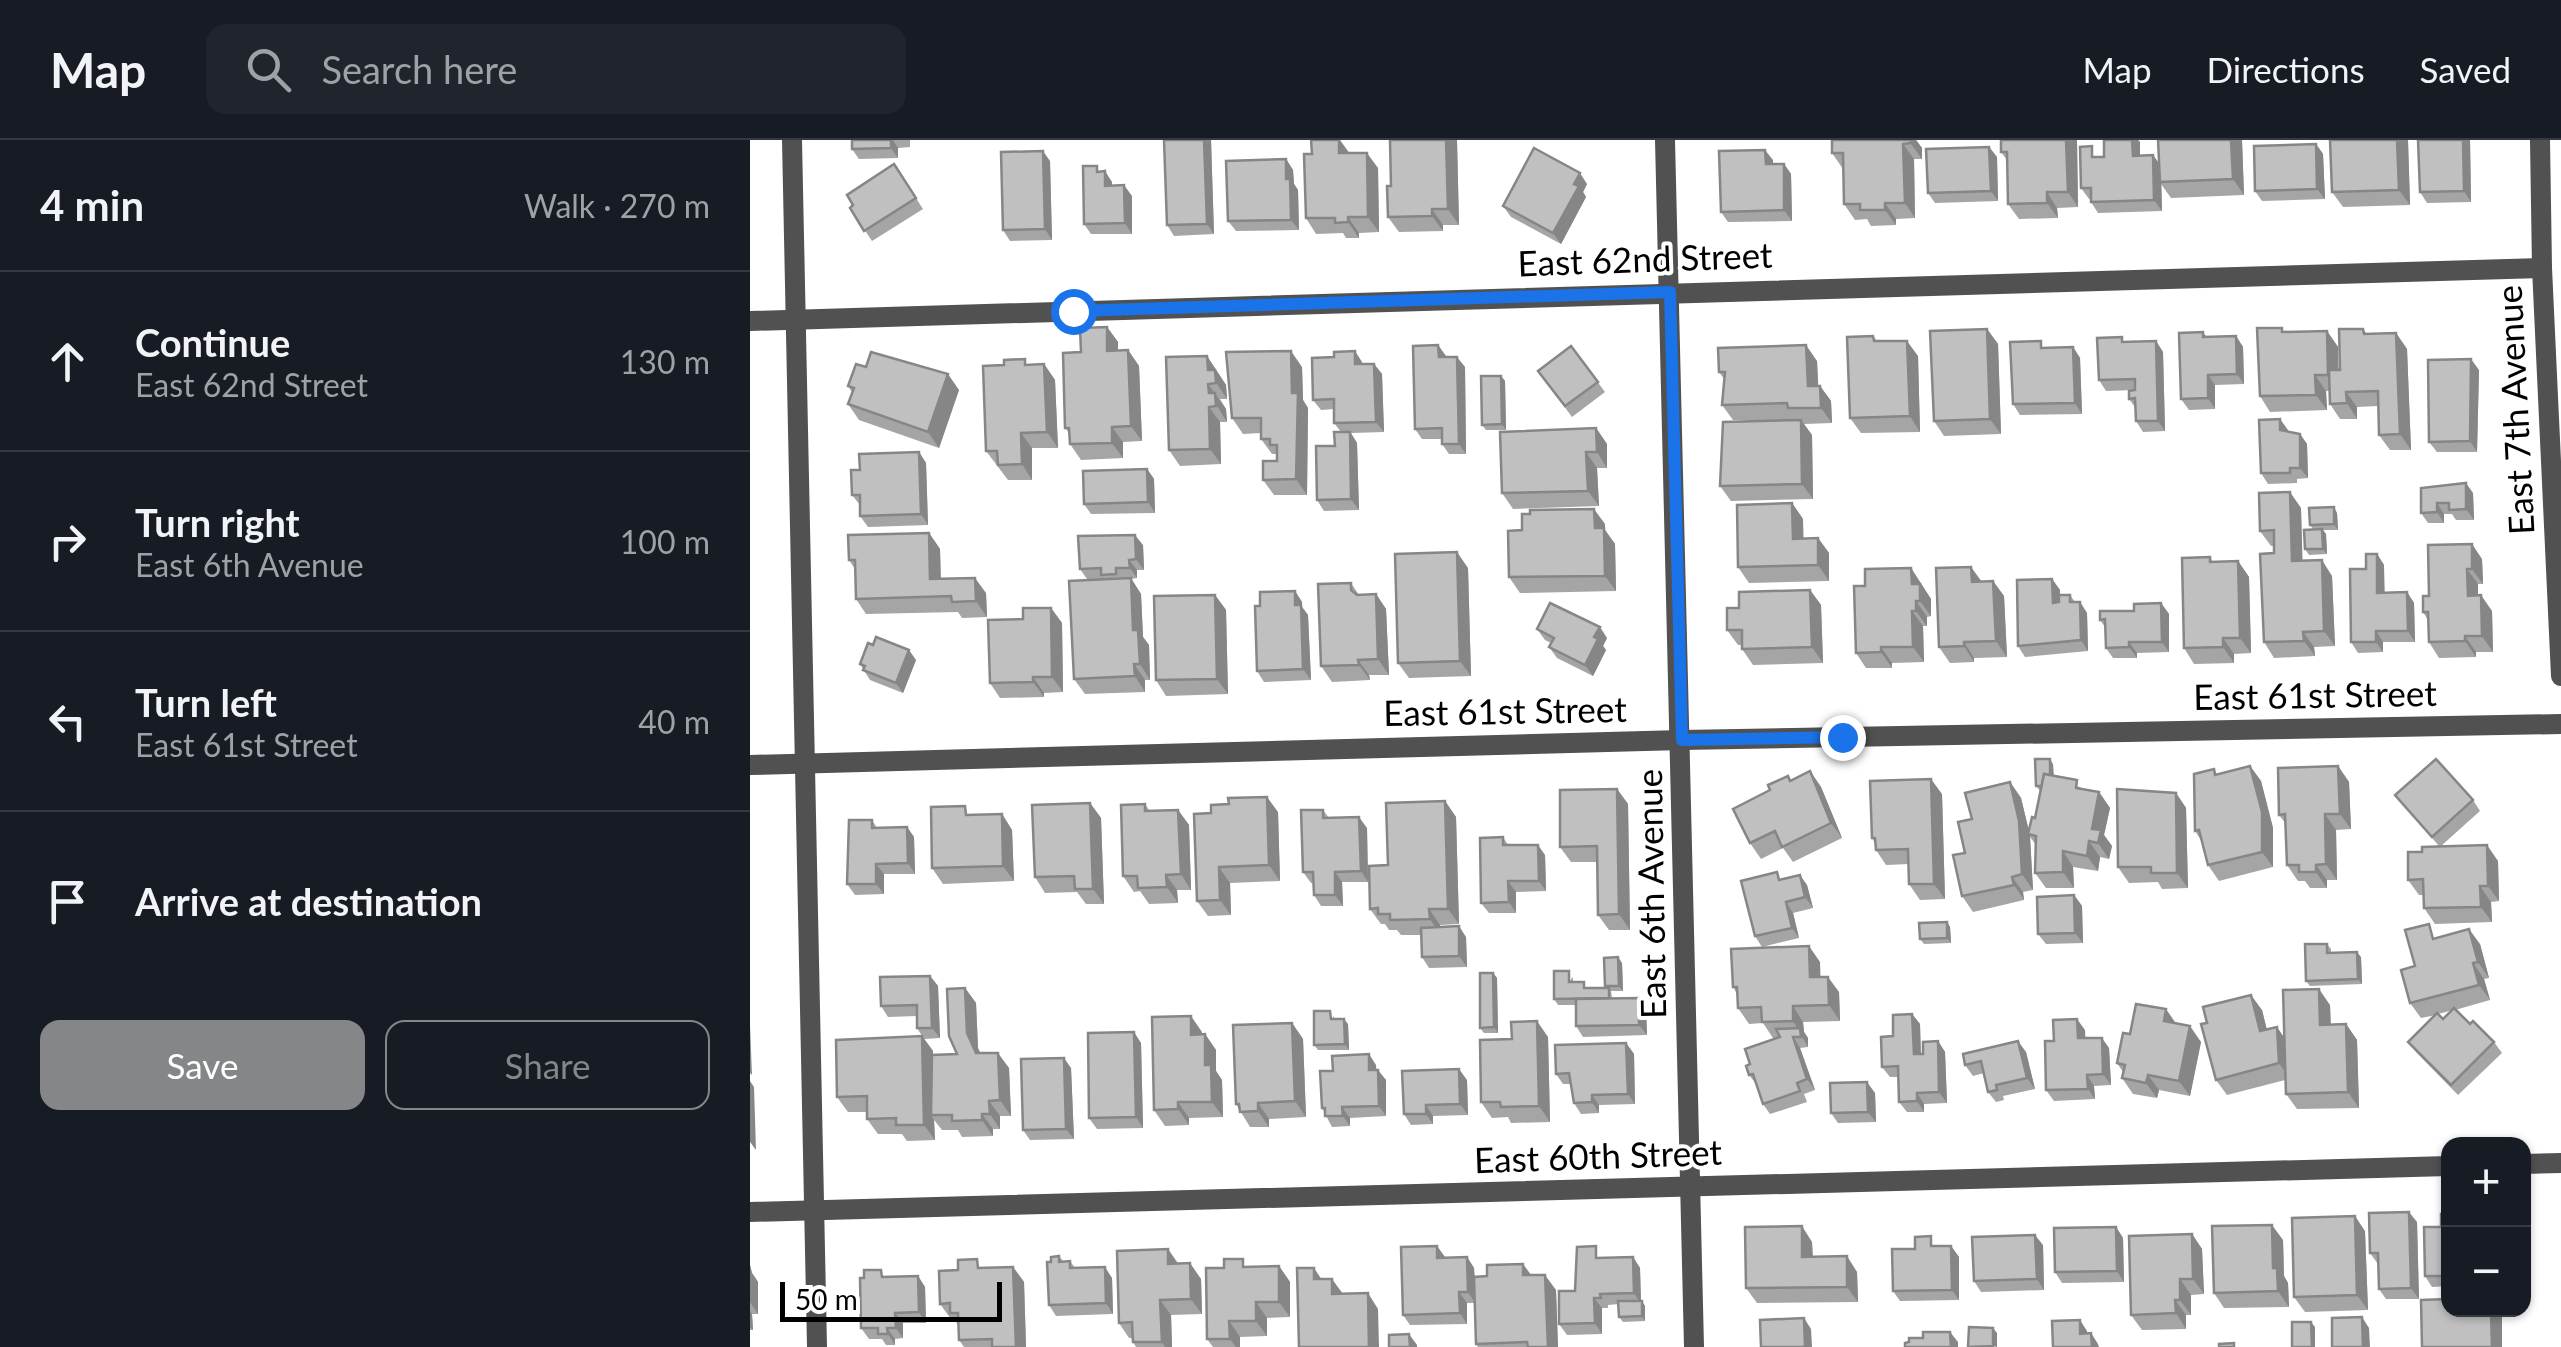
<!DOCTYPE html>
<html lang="en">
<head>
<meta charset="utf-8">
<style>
	:root { --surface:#171b24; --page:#20242c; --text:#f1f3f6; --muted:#9ea1a6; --line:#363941; --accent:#858687 }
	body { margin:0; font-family:Lato,sans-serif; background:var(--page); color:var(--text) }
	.controls { position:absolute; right:30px; bottom:30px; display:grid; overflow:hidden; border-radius:20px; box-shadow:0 2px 8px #0004 }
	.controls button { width:90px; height:90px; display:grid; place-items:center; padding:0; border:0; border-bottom:2px solid var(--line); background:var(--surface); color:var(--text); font:50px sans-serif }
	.scale { position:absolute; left:30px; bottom:25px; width:222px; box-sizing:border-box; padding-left:10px; border:5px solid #000; border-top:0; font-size:28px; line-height:35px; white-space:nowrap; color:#000; -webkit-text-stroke:8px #fff; paint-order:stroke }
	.stop { position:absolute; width:30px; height:30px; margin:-22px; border:8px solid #1a73e8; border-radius:50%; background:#fff }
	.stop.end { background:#1a73e8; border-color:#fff; box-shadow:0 2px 10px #0008 }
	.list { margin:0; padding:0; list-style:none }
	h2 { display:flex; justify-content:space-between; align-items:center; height:130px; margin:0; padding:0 40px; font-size:42px }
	h2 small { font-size:32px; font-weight:400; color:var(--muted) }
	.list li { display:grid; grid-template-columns:65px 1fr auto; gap:30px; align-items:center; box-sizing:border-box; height:180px; padding:0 40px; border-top:2px solid var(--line) }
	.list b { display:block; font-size:38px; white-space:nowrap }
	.list p { margin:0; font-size:32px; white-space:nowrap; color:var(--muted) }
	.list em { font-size:32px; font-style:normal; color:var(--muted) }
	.actions { display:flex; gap:20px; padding:30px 40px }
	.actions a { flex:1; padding:22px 0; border:2px solid var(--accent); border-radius:20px; text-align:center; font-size:35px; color:var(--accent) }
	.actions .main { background:var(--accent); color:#fff }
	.icon { flex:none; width:55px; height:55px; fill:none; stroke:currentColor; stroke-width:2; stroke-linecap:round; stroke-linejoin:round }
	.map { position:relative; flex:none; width:1811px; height:1207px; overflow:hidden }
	header { display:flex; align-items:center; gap:60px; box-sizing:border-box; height:140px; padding:0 50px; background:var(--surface); border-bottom:2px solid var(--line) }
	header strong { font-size:48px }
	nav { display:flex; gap:55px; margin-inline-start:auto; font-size:35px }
	.search { width:700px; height:90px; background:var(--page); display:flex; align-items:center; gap:25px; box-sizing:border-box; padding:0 35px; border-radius:20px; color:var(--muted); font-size:38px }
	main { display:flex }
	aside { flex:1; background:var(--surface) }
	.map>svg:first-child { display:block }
</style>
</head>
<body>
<header>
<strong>Map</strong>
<div class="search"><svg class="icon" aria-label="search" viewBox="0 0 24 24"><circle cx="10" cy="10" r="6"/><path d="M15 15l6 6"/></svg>Search here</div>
<nav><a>Map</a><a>Directions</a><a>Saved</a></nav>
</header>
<main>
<aside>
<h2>4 min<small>Walk · 270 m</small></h2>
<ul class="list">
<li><svg class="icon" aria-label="ahead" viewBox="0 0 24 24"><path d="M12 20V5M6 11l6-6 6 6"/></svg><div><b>Continue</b><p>East 62nd Street</p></div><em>130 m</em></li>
<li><svg class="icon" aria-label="right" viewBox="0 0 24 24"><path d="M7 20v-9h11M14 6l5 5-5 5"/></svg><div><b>Turn right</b><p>East 6th Avenue</p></div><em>100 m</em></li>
<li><svg class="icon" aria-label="left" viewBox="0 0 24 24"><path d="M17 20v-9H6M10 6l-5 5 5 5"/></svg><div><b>Turn left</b><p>East 61st Street</p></div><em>40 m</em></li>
<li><svg class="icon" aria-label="arrive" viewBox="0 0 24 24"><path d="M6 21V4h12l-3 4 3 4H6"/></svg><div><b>Arrive at destination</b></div></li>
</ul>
<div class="actions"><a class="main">Save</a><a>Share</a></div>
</aside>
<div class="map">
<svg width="1811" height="1207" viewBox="0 0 1811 1207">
	<rect width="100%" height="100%" fill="#fff"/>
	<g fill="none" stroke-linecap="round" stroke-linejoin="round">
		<!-- street -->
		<g stroke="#515151" stroke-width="20">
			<path d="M42 0 67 1207"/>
			<path d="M915 0 944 1207"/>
			<path d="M1790 0 1792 128 1811 536"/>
			<path d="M0 181 1792 128"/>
			<path d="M0 625 932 600 1811 584"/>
			<path d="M1774 1024 1811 1023"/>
			<path d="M0 1072 1699 1026"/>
		</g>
	</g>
	<!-- wall -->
	<g fill="#a5a5a5" fill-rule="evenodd">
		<path d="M102 0H160V7L148 8V18L109 19 102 9Z"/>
		<path d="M414 0H461L464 94 424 96 417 85Z"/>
		<path d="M707 0 709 85H693V91L649 92 638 77 641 46Z"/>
		<path d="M1166 0 1172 8V19H1164L1165 78 1146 79V85L1121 86 1117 79 1105 80 1094 64 1093 29 1082 13Z"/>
		<path d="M1327 0 1328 67 1307 68 1308 78 1269 79 1258 64 1257 20 1251 12Z"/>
		<path d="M1354 0H1388L1390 2V16L1403 15 1409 24 1492 0 1494 55 1421 58 1411 44 1412 71 1348 73 1341 62V59H1339L1331 48 1349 17H1354Z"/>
		<path d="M1658 0 1660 65 1593 67 1582 52Z"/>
		<path d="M1720 0 1721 62 1677 63 1670 52Z"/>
		<path d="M1566 4 1573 14 1575 59 1512 61 1505 51Z"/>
		<path d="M1239 7 1247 17 1248 61 1185 63 1178 53Z"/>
		<path d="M600 13 628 28 629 92 609 93V98H596L593 93 566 94 556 78Z"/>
		<path d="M536 19 543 30 544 44 548 50 549 90 486 91 478 81Z"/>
		<path d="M1023 20V24H1034L1041 34 1042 81 978 82 971 72Z"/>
		<path d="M300 21 302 100 260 101 253 90Z"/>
		<path d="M144 24 173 69 122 101 100 68Z"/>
		<path d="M350 31 362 42V46L382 56V94H341L334 84Z"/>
		<path d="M837 44 833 52 836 57 811 104 761 77 753 66Z"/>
		<path d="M357 187 368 202V210H378L389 226 392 301 373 302V318L331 320 320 304V294L315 288 331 212Z"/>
		<path d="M1237 189 1248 204 1251 294 1194 296 1184 281Z"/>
		<path d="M1613 189 1617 194 1646 193 1657 209 1661 310H1640L1629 295 1628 266 1607 267V279H1590L1580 264 1579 251H1576L1577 270 1520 272 1510 256 1536 192 1577 191 1588 207V230H1590Z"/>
		<path d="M1453 192 1457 197 1486 196 1493 207 1494 244 1465 245V269L1439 270 1431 259Z"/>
		<path d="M1123 196 1127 201 1168 216 1170 292 1111 293 1100 278Z"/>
		<path d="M1406 201 1413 212 1415 291 1393 292 1386 281 1385 267 1379 259 1385 250 1356 251 1349 240 1376 202Z"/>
		<path d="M688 205 696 217 715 227 716 314H699L692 304V299H672L665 289Z"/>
		<path d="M821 206 855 252 822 277 788 231Z"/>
		<path d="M1323 207 1330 218 1332 274 1270 275 1263 264 1296 208Z"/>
		<path d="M457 216 476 245 477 259H470L476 269 477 282H470L471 324 430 326 419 310Z"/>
		<path d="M1067 221 1068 246H1070L1081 261 1082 283 1054 284 1062 295 1063 359 981 361 970 346 1046 280H983L972 265 975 240 969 232Z"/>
		<path d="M612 222V224H624L632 234 634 292 601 293 607 303 609 370 574 371 567 360 591 292 584 283V269L571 270 563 260Z"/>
		<path d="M294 224 305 240 308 308H282V340H258L236 311 279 225Z"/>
		<path d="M116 227 209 250 189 308 109 280 98 264 102 252 98 246Z"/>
		<path d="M552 227 553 260 558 268 557 355H524L513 340 527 321V314H522L511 299V293L493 294 482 278Z"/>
		<path d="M1729 230 1727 312H1687L1679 302Z"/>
		<path d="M751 236 755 241 756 290H736L732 285Z"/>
		<path d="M846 288 857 304V328H847L849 366 763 369 752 353Z"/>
		<path d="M1538 290V291L1550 294 1557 304 1558 338 1547 339V343L1518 344 1511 333Z"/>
		<path d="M169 312 176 323 178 385 118 387 110 376V365L102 355 110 330Z"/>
		<path d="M397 329 404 339 405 373 341 374 334 364Z"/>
		<path d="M1671 348 1723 353 1724 380H1706L1702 374H1694V383H1678L1671 373Z"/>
		<path d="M1042 363 1053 379V398H1068L1079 413V441L999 443 988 427Z"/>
		<path d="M1551 368 1552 421 1582 436 1585 506 1564 507 1565 516 1524 518 1514 502 1524 406H1521L1510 391Z"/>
		<path d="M1587 373 1588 390H1573L1576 394 1577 414 1559 415 1555 409 1563 389 1560 385Z"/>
		<path d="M855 384V390L865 404 866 451 770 453 759 437Z"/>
		<path d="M179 393 190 409 191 439 236 453 237 477 212 478 208 472 116 474 106 459 105 429 99 420Z"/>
		<path d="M393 405 394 430H387V438L381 439 391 454 393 497 399 505 400 540H395V552L335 554 324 539 337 439 330 429Z"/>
		<path d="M1627 414 1634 425V453L1657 452 1664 463 1665 502H1633V512L1608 513 1601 502 1616 429Z"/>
		<path d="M1460 417 1463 422 1488 421 1499 437 1501 513 1484 514V523L1444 524 1434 508Z"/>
		<path d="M1732 419 1733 444H1728V456L1742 471 1743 512H1726V517L1689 518 1679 502 1678 480 1673 472 1679 456Z"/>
		<path d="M718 428 721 536 659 538 648 523Z"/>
		<path d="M1161 428 1181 459V476L1177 477V486H1173L1174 522 1142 523V528H1116L1106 513 1115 446Z"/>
		<path d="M1302 439 1310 450V455H1320L1325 462H1330L1337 473 1338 511 1275 517 1268 506Z"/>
		<path d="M1231 441H1243L1254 456 1257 517 1224 518V522L1200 523 1189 507Z"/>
		<path d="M601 443 609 455 626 454 636 469 639 535H619L620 540 582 542 571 526Z"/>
		<path d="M1060 450 1071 465 1073 523 1003 525 992 509V505H988L977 490 989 468Z"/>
		<path d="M545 451 552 462V467L558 475 561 540 514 542 507 531 510 466Z"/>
		<path d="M465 455 476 470 478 554 416 556 406 540Z"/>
		<path d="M1411 463 1419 474V512L1387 513V518H1363L1356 508 1355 487 1350 480Z"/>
		<path d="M301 468 312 483 313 552 294 553V557L250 558 240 543 273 479Z"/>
		<path d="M787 489 857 498 853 506 856 510 843 536 807 518 799 507 801 503 795 500Z"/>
		<path d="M166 520 153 553 120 540 110 524Z"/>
		<path d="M1303 624 1304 636 1334 649 1349 652 1360 668 1354 695 1362 706 1359 719 1350 717 1348 731 1323 727 1324 748H1296L1285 733 1286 705 1280 697 1283 750 1273 752 1274 760 1223 772 1212 756 1215 713 1222 679 1260 642 1271 658 1279 691 1285 678 1291 652 1286 646Z"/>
		<path d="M1500 626 1511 641 1523 688V727L1469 741 1458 725 1451 700 1445 691 1464 629 1467 634Z"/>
		<path d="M1588 626 1599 642 1601 689 1586 690 1587 740H1577V748H1560L1555 741H1548L1537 725 1536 684 1529 675Z"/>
		<path d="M1060 631 1071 647 1092 698 1043 722 1033 708 1011 719 1000 703 1020 650 1038 636 1041 640Z"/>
		<path d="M867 649 878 664 880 790H859L848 775 847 722H821L810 707Z"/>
		<path d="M1426 653 1436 668 1438 748 1412 749 1408 742 1379 743 1368 727Z"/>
		<path d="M1192 654 1195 759 1170 760 1159 744V724L1136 725 1126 710 1125 703 1122 698Z"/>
		<path d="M1645 655 1723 660 1730 671 1691 706 1748 721 1749 761 1741 762 1742 782 1685 784 1674 768V755H1669L1658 740 1672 712 1689 706Z"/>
		<path d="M695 661 706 677 709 784 690 785V787L716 797 717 827 679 828 672 817 671 795H651L647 790H639L635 784H631L620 769 638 725Z"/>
		<path d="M340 663 351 678 354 764H336L327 752 295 753 285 737Z"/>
		<path d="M395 664 399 670H428L439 685 441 750H427L428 763 399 764 390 751 384 752 373 736Z"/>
		<path d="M573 670 579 678 617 688 618 742H592L593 766H571L564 755V743H561L553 732Z"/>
		<path d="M528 672 530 741 480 743 481 775 458 776 447 761 461 673Z"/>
		<path d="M252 674 262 690 264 741 193 744 182 728 222 675Z"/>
		<path d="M122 680 127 688 157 687 164 697 165 734H134V754L105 755 97 744Z"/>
		<path d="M753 697 758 705 795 715 796 751 766 752V773H739L731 763Z"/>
		<path d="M1032 739 1057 745 1063 768 1043 773 1049 798 1012 807 1005 796Z"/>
		<path d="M1324 755 1332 766 1333 803 1296 804 1288 794Z"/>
		<path d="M1197 782 1200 787 1201 803 1174 804 1170 799Z"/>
		<path d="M1688 797 1730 804 1739 838 1734 839 1740 860 1705 870 1720 884 1744 902 1752 913 1708 955 1666 912 1658 902 1686 875 1671 878 1660 863 1665 826ZM1702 870 1693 879 1688 874 1696 872Z"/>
		<path d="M1577 804 1581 809V813L1611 817 1612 844 1560 846 1556 841Z"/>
		<path d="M1070 822V837L1089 852 1090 881 1053 882 1054 892 1058 898V907L1050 908 1065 950 1054 954 1057 962 1020 974 1013 964 1007 945 999 935 1000 924 1028 898H1023L1013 883 999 884 988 868 987 854 983 847Z"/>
		<path d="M872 823 873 851H861L862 858 896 868 897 895 833 897 826 886V865H808L804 859 823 837V842L838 848H856L855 846Z"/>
		<path d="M743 833 747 838 748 893H734L730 888Z"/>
		<path d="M180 836 188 846 190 898 174 899 167 888V876L138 877 131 866Z"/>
		<path d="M215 848 226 863 228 908 230 913 259 928 261 976H250V989H243V996L212 997 208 990H192L184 980 185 1000 157 1001 152 994H128L117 979V972H98L87 957 172 896 183 911V915L207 914Z"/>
		<path d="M1580 865 1581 885 1596 884 1607 900 1609 968 1547 969 1536 954 1535 940 1477 955 1466 940 1457 883 1512 870 1517 890 1534 898Z"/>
		<path d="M1162 874 1170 884 1171 914 1188 901 1195 912 1197 963 1174 964V972H1157L1149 962 1148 937H1140L1132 927 1143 896Z"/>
		<path d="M584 876V879L598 884 599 910H568L564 905Z"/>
		<path d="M542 883 553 899 556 977 519 979V987H500L486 964Z"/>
		<path d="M1426 883 1451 902 1440 956 1409 950 1407 958 1383 954 1372 938 1373 932 1367 923 1380 894Z"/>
		<path d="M1335 890V898L1359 908 1361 945 1344 946 1345 959 1304 961 1296 950 1304 901Z"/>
		<path d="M452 892V894H455L466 910V931L472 940 473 977 439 978V985L415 986 404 970Z"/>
		<path d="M798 897 800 982 761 983 758 977 742 978 731 962Z"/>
		<path d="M391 903 393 988 347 989 339 978Z"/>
		<path d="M876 903 884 914 885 964 849 965V973L831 974 824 963 821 944H813L806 934Z"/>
		<path d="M1276 912 1285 949 1253 956 1254 960 1246 962 1238 952 1234 933 1223 936 1215 925Z"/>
		<path d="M626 925V930L636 940V976L600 978V986L582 987 572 968 583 931Z"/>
		<path d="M321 928 324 999 280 1000 273 990Z"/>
		<path d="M717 940 718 975 683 976V984L661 985 654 974Z"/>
		<path d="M1125 953 1126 982 1088 983 1081 973Z"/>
		<path d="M1698 1074V1146L1682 1147 1675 1136 1691 1087Z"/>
		<path d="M1667 1082 1669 1159H1636L1629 1149 1628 1124 1620 1113Z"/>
		<path d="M1366 1087 1373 1098 1374 1142 1312 1143 1305 1132Z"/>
		<path d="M1615 1091 1618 1170 1555 1172 1544 1157Z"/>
		<path d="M1442 1094 1452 1109 1454 1154 1441 1155V1175H1436V1189L1392 1190 1381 1175Z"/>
		<path d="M1533 1100 1534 1136 1538 1143 1539 1167 1474 1168 1464 1153Z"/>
		<path d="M1062 1102 1063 1116 1107 1132 1108 1162 1007 1163 996 1148Z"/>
		<path d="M1293 1105 1294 1150 1231 1152 1224 1141Z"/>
		<path d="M687 1106 695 1118 717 1117 724 1128 725 1137 781 1135 806 1150 808 1207H728L726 1204 725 1163H717V1184L660 1185 653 1175Z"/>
		<path d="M1188 1106H1201L1209 1117V1160L1150 1161 1143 1151 1165 1109Z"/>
		<path d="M418 1109 428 1123 451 1139 452 1174 421 1175 422 1207H386L383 1202V1198H379L369 1183Z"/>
		<path d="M309 1116 313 1121H320L325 1128 362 1138 363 1174 306 1176 299 1165 301 1122Z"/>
		<path d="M883 1117 890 1128 891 1161 895 1166V1181L873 1182 869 1177V1164L858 1165V1168H852V1194L817 1195 809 1184 825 1151 853 1118Z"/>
		<path d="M0 1125 2 1133 8 1142V1174H2L3 1190H0Z"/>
		<path d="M498 1126H529L540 1142V1177L517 1178V1196L490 1197V1207H463L457 1199Z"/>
		<path d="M263 1127 274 1142 276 1207H214L209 1200V1186L204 1179H201L190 1164 208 1130Z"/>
		<path d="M168 1136 175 1147 176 1183H153V1198L145 1199V1205H136L132 1199H119L111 1188 136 1137Z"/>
	</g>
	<!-- shaded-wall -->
	<g fill="#868686">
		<path d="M141 0H143L148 8V18L141 8Z"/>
		<path d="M454 0H461L464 94 457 84Z"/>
		<path d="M589 0H590L600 14 589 13Z"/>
		<path d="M696 0H707L709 85 698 69Z"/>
		<path d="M1158 0H1166L1172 8V19Z"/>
		<path d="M1316 0H1327L1328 67 1318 52Z"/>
		<path d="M1382 0H1388L1390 2V26L1383 16Z"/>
		<path d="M1481 0H1492L1494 55 1483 39Z"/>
		<path d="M1647 0H1658L1660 65 1649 50Z"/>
		<path d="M1713 0H1720L1721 62 1714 51Z"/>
		<path d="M1153 4 1164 19 1165 78 1155 63Z"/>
		<path d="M1566 4 1573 14 1575 59 1567 49Z"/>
		<path d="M1239 7 1247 17 1248 61 1241 51Z"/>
		<path d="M1015 10 1023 20V35L1016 24Z"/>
		<path d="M293 11 300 21 302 100 295 89Z"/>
		<path d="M617 13 628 28 629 92 618 77Z"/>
		<path d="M1403 15 1411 26 1412 71 1404 60Z"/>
		<path d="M536 19 543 30 544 44 548 50 549 90 541 80 536 39Z"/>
		<path d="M1034 24 1041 34 1042 81 1034 70Z"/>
		<path d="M355 31 362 42V56L355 46Z"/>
		<path d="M830 33 837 44 833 52 836 57 811 104 803 93Z"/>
		<path d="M374 45 382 56V94L375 83Z"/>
		<path d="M1297 52 1307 68 1308 78 1297 63Z"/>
		<path d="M1135 63 1146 79V85L1135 70Z"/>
		<path d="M682 69 693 85V91L682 76Z"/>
		<path d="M598 77 609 93V98L598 82Z"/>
		<path d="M357 187 368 202V226L357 211Z"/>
		<path d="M1237 189 1248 204 1251 294 1240 279Z"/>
		<path d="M1577 191 1588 207 1589 250 1578 235Z"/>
		<path d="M1646 193 1657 209 1661 310 1650 294Z"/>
		<path d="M1486 196 1493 207 1494 244 1487 234Z"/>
		<path d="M1157 201 1168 216 1170 292 1160 276Z"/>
		<path d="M1406 201 1413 212 1415 291 1408 281Z"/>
		<path d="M688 205 696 216V228L689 217Z"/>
		<path d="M1056 205 1067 221 1069 261 1058 246Z"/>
		<path d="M1323 207 1330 218 1332 274 1325 263Z"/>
		<path d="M378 210 389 226 392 301 381 286Z"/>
		<path d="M541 211 552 227 553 260 558 268 557 355 546 339Z"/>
		<path d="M605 211 612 222 613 235 605 224Z"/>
		<path d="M457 216 476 245 477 259 458 230Z"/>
		<path d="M707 217 715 227 716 314 709 304Z"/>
		<path d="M1721 219 1729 230 1727 312 1720 301Z"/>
		<path d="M294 224 305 240 308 308 297 292Z"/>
		<path d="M624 224 632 234 634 292 626 282Z"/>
		<path d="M198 234 209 250 189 308 178 292Z"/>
		<path d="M1458 235 1465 245V269L1458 258Z"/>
		<path d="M1565 235 1576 251 1577 270 1566 255Z"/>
		<path d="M751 236 755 241 756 290 752 284Z"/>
		<path d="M458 244 476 269 477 282 459 253Z"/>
		<path d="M1070 246 1081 261 1082 283 1071 268Z"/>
		<path d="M1596 252 1607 267V279L1597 263Z"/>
		<path d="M459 267 470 282 471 324 460 309Z"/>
		<path d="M1530 279 1538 290V301L1530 290Z"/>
		<path d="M1051 280 1062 295 1063 359 1052 344Z"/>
		<path d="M362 287 373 302V318L362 303Z"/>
		<path d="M846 288 857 304V328L847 312Z"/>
		<path d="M600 292 607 303 609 370 601 359Z"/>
		<path d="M271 293 282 308V340L272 324Z"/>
		<path d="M1550 294 1557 304 1558 338 1550 328Z"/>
		<path d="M169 312 176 323 178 385 171 374Z"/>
		<path d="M836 312 847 328 849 366 838 351Z"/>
		<path d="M397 329 404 339 405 373 398 362Z"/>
		<path d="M1716 343 1723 353 1724 380 1716 369Z"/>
		<path d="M1540 352 1551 368 1553 437 1542 421Z"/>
		<path d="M1042 363 1053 379 1054 414 1043 399Z"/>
		<path d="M1687 363 1694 374V383L1687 372Z"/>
		<path d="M1584 367 1587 373 1588 390 1584 384Z"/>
		<path d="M844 369 855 384V390L865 404 866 451 855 436 845 388Z"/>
		<path d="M1572 389 1576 394 1577 414 1573 409Z"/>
		<path d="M179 393 190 409 191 455 180 439Z"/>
		<path d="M385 395 393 405 394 430 386 419Z"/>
		<path d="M1068 398 1079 413V441L1068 425Z"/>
		<path d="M1722 404 1732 419 1733 444 1722 429Z"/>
		<path d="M707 412 718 428 721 536 710 521Z"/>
		<path d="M1627 414 1634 425 1635 464 1627 453Z"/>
		<path d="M379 420 387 430V438L380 428Z"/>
		<path d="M1572 420 1582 436 1585 506 1574 491Z"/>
		<path d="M1488 421 1499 437 1501 513 1490 498Z"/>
		<path d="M1221 427 1232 442H1222Z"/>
		<path d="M1161 428 1181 459V476L1170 461 1162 444Z"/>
		<path d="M1717 429 1728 444V471L1718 456Z"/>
		<path d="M225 438 236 453 237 477 226 461Z"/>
		<path d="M381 438 391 454 393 497 399 505 400 540 390 524 383 490Z"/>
		<path d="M1302 439 1310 450V473L1303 463Z"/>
		<path d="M1243 441 1254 456 1257 517 1246 501Z"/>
		<path d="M1060 450 1071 465 1073 523 1062 507Z"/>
		<path d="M545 451 552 462V467L558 475 561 540 553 529Z"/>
		<path d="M1657 452 1664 463 1665 502 1658 491Z"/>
		<path d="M626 454 636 469 639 535 628 519Z"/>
		<path d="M465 455 476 470 478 554 467 539Z"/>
		<path d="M1731 455 1742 471 1743 512 1732 496Z"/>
		<path d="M1166 461 1177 477V486L1166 471Z"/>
		<path d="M1330 462 1337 473 1338 511 1331 500Z"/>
		<path d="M1411 463 1419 474V512L1412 502Z"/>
		<path d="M301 468 312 483 313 552 302 537Z"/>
		<path d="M1162 471 1173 486 1174 522 1163 507Z"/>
		<path d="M850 487 857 498 853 506 856 510 843 536 835 525 844 497Z"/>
		<path d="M1626 491 1633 502V512L1626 502Z"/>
		<path d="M1553 492 1564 507 1565 516 1554 501Z"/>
		<path d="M1715 496 1726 512V517L1715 501Z"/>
		<path d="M1473 498 1484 514V523L1473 507Z"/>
		<path d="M1214 502 1224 518V522L1214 506Z"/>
		<path d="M1379 502 1387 513V518L1379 507Z"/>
		<path d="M1131 507 1142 523V528L1131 512Z"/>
		<path d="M159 510 166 520 153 553 146 543Z"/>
		<path d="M608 520 619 535 620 540 609 525Z"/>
		<path d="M384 524 395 540V552L385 536Z"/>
		<path d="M283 537 294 553V557L283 542Z"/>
		<path d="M1300 619 1303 624 1304 651 1300 646Z"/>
		<path d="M1500 626 1511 641 1523 688V727L1512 712Z"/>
		<path d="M1588 626 1599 642 1601 689 1590 674Z"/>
		<path d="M1060 631 1071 647 1092 698 1081 683Z"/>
		<path d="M1181 639 1192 654 1195 759 1184 744Z"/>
		<path d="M1260 642 1271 658 1280 696 1283 750 1272 734Z"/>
		<path d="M867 649 878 664 880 790 869 774Z"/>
		<path d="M1349 652 1360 668 1354 695 1362 706 1359 719 1348 703 1342 689Z"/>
		<path d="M1426 653 1436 668 1438 748 1427 733Z"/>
		<path d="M517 657 528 672 530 741 519 725Z"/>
		<path d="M695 661 706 677 709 784 698 769Z"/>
		<path d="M340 663 351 678 354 764 343 749Z"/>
		<path d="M428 670 439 685 441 750 431 734Z"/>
		<path d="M252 674 262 690 264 741 253 726Z"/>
		<path d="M1575 674 1586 690 1587 740 1576 724Z"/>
		<path d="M609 677 617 688 618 742 611 731Z"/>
		<path d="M157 687 164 697 165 734 158 723Z"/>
		<path d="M1339 701 1350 717 1348 731 1337 716Z"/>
		<path d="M788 705 795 715 796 751 789 741Z"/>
		<path d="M1737 705 1748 721 1749 761 1738 746Z"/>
		<path d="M1313 711 1323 727 1324 748 1313 732Z"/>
		<path d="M126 724 134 734V754L126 744Z"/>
		<path d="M1566 725 1577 740V748L1566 732Z"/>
		<path d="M469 727 480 743 481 775 470 760Z"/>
		<path d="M585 732 592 742 593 766 585 755Z"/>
		<path d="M416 735 427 750 428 763 417 747Z"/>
		<path d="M1050 735 1057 745 1063 768 1055 757Z"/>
		<path d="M1262 737 1273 752 1274 760 1264 745Z"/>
		<path d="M758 741 766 752V773L759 762Z"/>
		<path d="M1730 746 1741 762 1742 782 1731 767Z"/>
		<path d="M1324 755 1332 766 1333 803 1325 793Z"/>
		<path d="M1036 762 1043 773 1049 798 1042 788Z"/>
		<path d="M679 769 690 785V794L680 779Z"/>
		<path d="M1197 782 1200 787 1201 803 1197 798Z"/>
		<path d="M709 786 716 797 717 827 709 816Z"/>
		<path d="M1719 789 1730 804 1739 838 1728 822Z"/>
		<path d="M1059 806 1070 822 1071 853 1060 837Z"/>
		<path d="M1607 812 1611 817 1612 844 1608 839Z"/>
		<path d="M868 817 872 823 873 851 869 846Z"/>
		<path d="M1723 823 1734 839 1740 860 1729 845Z"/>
		<path d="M743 833 747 838 748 893 744 887Z"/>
		<path d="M180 836 188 846 190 898 182 888Z"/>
		<path d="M1078 837 1089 852 1090 881 1079 865Z"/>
		<path d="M215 848 226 863 228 908 237 929 226 913 217 893Z"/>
		<path d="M1569 849 1580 865 1581 900 1570 885Z"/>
		<path d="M1501 855 1512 870 1521 907 1510 891Z"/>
		<path d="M889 858 896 868 897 895 889 885Z"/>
		<path d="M1043 866 1053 882 1054 892 1058 898V907L1043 881Z"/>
		<path d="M1416 869 1427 885 1414 881Z"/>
		<path d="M1162 874 1170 884 1171 925 1164 914Z"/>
		<path d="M441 876 452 892V910L441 895Z"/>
		<path d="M594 879 598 884 599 910 595 904Z"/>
		<path d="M1327 879 1335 890 1336 909 1328 898Z"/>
		<path d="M787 881 798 897 800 982 789 966Z"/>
		<path d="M542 883 553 899 556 977 545 961Z"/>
		<path d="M1596 884 1607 900 1609 968 1598 952Z"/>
		<path d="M0 885 2 935 0 933Z"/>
		<path d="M1440 886 1451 902 1440 956 1429 941Z"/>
		<path d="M1527 887 1538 903 1540 939 1529 923Z"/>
		<path d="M384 892 391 903 393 988 386 977Z"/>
		<path d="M455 894 466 910V931L472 940 473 977 462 962 455 925Z"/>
		<path d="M172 896 183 911 184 975H181L184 980 185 1000 174 985Z"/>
		<path d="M1043 897 1050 908 1065 950 1057 939Z"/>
		<path d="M1352 898 1359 908 1361 945 1353 934Z"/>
		<path d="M1188 901 1195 912 1197 963 1189 952Z"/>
		<path d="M1268 901 1276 912 1285 949 1277 938Z"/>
		<path d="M876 903 884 914 885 964 878 954Z"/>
		<path d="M248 913 259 928 261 976 250 960Z"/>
		<path d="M619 914 626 925 627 940 619 930Z"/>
		<path d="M314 918 321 928 324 999 316 989Z"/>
		<path d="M709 929 717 940 718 975 710 964Z"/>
		<path d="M628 930 636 940V976L629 966Z"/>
		<path d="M1337 935 1344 946 1345 959 1338 949Z"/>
		<path d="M1398 935 1409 950 1407 958 1396 943Z"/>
		<path d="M0 941 4 947 6 1010 0 1002Z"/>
		<path d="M1117 942 1125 953 1126 982 1118 972Z"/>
		<path d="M1167 953 1174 964V972L1167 961Z"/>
		<path d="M842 955 849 965V973L842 962Z"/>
		<path d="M239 961 250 976V989L240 974Z"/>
		<path d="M428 962 439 978V985L428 969Z"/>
		<path d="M508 963 519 979V987L508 971Z"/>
		<path d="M676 965 683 976V984L676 974Z"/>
		<path d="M592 967 600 978V986L593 976Z"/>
		<path d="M232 974 243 989V996L232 980Z"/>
		<path d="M1659 1072 1667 1082 1669 1159 1661 1148Z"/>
		<path d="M1605 1076 1615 1091 1618 1170 1607 1155Z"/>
		<path d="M1522 1085 1533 1100 1534 1136 1538 1143 1539 1167 1528 1151 1523 1128Z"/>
		<path d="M1052 1086 1062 1102 1063 1132 1052 1117Z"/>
		<path d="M1366 1087 1373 1098 1374 1142 1367 1131Z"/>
		<path d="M1442 1094 1452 1109 1454 1154 1443 1139Z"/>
		<path d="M1285 1095 1293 1105 1294 1150 1287 1139Z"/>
		<path d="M687 1106 695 1117V1129L687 1118Z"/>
		<path d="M1201 1106 1209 1117V1160L1202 1150Z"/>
		<path d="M418 1109 428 1125 418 1124Z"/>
		<path d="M1097 1116 1107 1132 1108 1162 1097 1147Z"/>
		<path d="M717 1117 724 1128 725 1163 718 1152Z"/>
		<path d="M883 1117 890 1128 891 1164 884 1153Z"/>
		<path d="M440 1123 451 1139 452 1174 441 1159Z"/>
		<path d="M773 1124 784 1139 773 1135Z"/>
		<path d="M0 1125 2 1133 8 1142V1174L0 1162Z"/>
		<path d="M529 1126 540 1142V1177L529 1162Z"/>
		<path d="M263 1127 274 1142 276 1207H266Z"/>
		<path d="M355 1127 362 1138 363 1174 356 1163Z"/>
		<path d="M564 1128 574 1143 564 1139Z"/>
		<path d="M795 1135 806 1150 808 1207H798Z"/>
		<path d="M168 1136 175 1147 176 1183 169 1172Z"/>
		<path d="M582 1139 593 1154H582Z"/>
		<path d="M1430 1139 1441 1155V1175L1430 1160Z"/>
		<path d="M709 1152 717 1163V1184L710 1173Z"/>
		<path d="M618 1153 628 1169 629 1207H619Z"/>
		<path d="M844 1158 852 1168V1194L845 1183Z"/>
		<path d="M410 1160 421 1175 422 1207H415L412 1202Z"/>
		<path d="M1425 1160 1436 1175V1189L1426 1173Z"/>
		<path d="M892 1161 895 1166V1181L892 1176Z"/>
		<path d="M506 1162 517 1178V1196L506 1181Z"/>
		<path d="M1741 1170H1749L1752 1173V1207H1742Z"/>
		<path d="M0 1171 2 1174 3 1190 0 1187Z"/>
		<path d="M145 1173 153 1183V1198L146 1188Z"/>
		<path d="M1612 1177 1619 1188 1620 1207H1613Z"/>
		<path d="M1054 1178 1061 1189 1062 1207H1055Z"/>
		<path d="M1330 1180 1337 1191 1338 1204 1330 1194Z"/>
		<path d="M479 1181 490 1197V1207H486L480 1199Z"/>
		<path d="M1561 1182 1565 1187V1207H1562Z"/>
		<path d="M137 1188 145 1199V1205L138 1194Z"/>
		<path d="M1243 1188 1247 1193V1207L1243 1206Z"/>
		<path d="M1200 1192 1208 1202V1207H1201Z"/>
		<path d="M1341 1193 1348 1204 1349 1207H1342Z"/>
		<path d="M659 1194 667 1205V1207H660Z"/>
	</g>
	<!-- building -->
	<g fill="#c0c0c0" stroke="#868686" stroke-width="2.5">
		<path d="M102 0H141V8L102 9Z"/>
		<path d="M414 0H454L457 84 417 85Z"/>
		<path d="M561 0H589V13H617L618 77H598V82L585 83V78H556L554 14H562Z"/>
		<path d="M640 0H696L698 69H682V76L638 77 637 46H641Z"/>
		<path d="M1082 0H1161V3L1153 4 1155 63H1135V70H1110V64H1094L1093 13H1082Z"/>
		<path d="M1251 0H1316L1318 52H1297V63L1258 64 1257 12H1251Z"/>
		<path d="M1354 0H1382L1383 16 1403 15 1404 60 1341 62V48H1331L1330 7 1342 6V17H1354Z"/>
		<path d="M1408 0H1481L1483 39 1410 42Z"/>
		<path d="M1580 0H1647L1649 50 1582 52Z"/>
		<path d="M1668 0H1713L1714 51 1670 52Z"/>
		<path d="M1566 4 1567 49 1505 51 1504 6Z"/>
		<path d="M1239 7 1241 51 1178 53 1176 9Z"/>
		<path d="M784 8 830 33 824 44 829 46 803 93 753 66Z"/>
		<path d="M1015 10 1016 24H1034V70L971 72 969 11Z"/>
		<path d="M293 11 295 89 253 90 251 12Z"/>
		<path d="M536 19V39H540L541 80 478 81 476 21Z"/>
		<path d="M144 24 166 58 114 91 100 68 103 65 97 55Z"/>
		<path d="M333 26H347V32L355 31V46L374 45 375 83 334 84Z"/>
		<path d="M357 187V211L378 210 381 286 362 287V303L320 304 319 288H315L313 213 331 212 330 188Z"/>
		<path d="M1507 188H1532V192L1577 191 1578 235H1565L1566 255 1510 256Z"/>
		<path d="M1237 189 1240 279 1184 281 1180 191Z"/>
		<path d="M1589 189H1613L1614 194 1646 193 1650 294 1629 295 1628 251 1596 252 1597 263 1580 264 1579 230H1590Z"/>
		<path d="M1453 192V197L1486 196 1487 234 1458 235V258L1431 259 1429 193Z"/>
		<path d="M1123 196 1124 201H1157L1160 276 1100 278 1097 197Z"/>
		<path d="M1372 197V202L1406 201 1408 281H1386L1385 258 1379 259V251L1385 250V239L1349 240 1347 198Z"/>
		<path d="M1291 201V208L1323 207 1325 263 1263 264 1260 202Z"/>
		<path d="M688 205 689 217H707L709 304H692V288L665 289 663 206Z"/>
		<path d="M1056 205 1058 246H1070L1071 268H1038L1037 263 972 265 975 232H969L968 208Z"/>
		<path d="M821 206 848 242 815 266 788 231Z"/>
		<path d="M541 211 542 253H548L546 339 513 340V321H527V305H520V299H511V278H482L476 212Z"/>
		<path d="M605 211V224H624L626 282 584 283V259L563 260 562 218 584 217V212Z"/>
		<path d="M121 212 198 234 178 292 98 264 104 248 98 246 106 224 116 227Z"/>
		<path d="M457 216 458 230H465L466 243 458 244 459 253H465L466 266 459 267 460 309 419 310 416 217Z"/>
		<path d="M275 219V225L294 224 297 292 271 293 272 324 248 325 247 311H236L233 226 254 225V220Z"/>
		<path d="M1721 219 1720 301 1679 302 1678 220Z"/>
		<path d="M731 236H751L752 284 732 285Z"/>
		<path d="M1530 279V290L1550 294V328H1540V333H1511L1509 280Z"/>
		<path d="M1051 280 1052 344 970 346 973 282Z"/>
		<path d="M846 288 847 312H836L838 351 752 353 750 292Z"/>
		<path d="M584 292H600L601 359 567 360 566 306H585Z"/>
		<path d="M169 312 171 374 110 376V355H102L101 330H110L109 314Z"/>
		<path d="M397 329 398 362 334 364 333 331Z"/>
		<path d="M1716 343V369L1699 370V363H1687V372L1671 373V348Z"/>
		<path d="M1540 352 1542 421 1572 420 1574 491 1553 492 1554 501 1514 502 1510 414 1524 413V390L1510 391 1509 353Z"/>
		<path d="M1042 363 1043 399 1068 398V425L988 427 987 365Z"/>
		<path d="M1584 367V384L1560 385 1559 368Z"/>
		<path d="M844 369 845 388H854L855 436 759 437 758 391 772 390V374H780V370Z"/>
		<path d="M1572 389 1573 409H1555L1554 390Z"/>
		<path d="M179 393 180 439 225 438 226 461 202 462 201 456 106 459 105 420H99L98 395Z"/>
		<path d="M385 395 386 419 379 420 380 428H366V434L351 435V428L330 429 328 396Z"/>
		<path d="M1722 404V429H1717L1718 456 1731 455 1732 496H1715V501L1679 502 1678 472H1673V456H1679L1678 405Z"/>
		<path d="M707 412 710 521 648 523 645 414Z"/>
		<path d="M1616 414H1627V453L1657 452 1658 491H1626V502H1601L1600 429H1616Z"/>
		<path d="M1460 417V422L1488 421 1490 498H1473V507L1434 508 1432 418Z"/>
		<path d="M1221 427 1222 442 1243 441 1246 501 1214 502V506L1189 507 1186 428Z"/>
		<path d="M1161 428 1162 444H1170V461H1166V471H1162L1163 507H1131V512L1106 513 1104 446H1115V429Z"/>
		<path d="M381 438 383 490H388L390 524H384L385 536 324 539 319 441Z"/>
		<path d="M1302 439 1303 463 1309 462V455H1320V462H1330L1331 500 1268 506 1267 440Z"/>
		<path d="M601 443V450L607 455 626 454 628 519 608 520 609 525 571 526 568 444Z"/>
		<path d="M1060 450 1062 507 992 509V490H977V468H989V452Z"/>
		<path d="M545 451V465H551L553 529 507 531 505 466H510V452Z"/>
		<path d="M465 455 467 539 406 540 404 456Z"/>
		<path d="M800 463 850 487 844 497 848 499 835 525 799 507 804 498 787 489Z"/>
		<path d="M1411 463 1412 502H1379V507L1356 508 1355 479 1350 480V471H1384V464Z"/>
		<path d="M273 468H301L302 537H283V542L240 543 238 480 273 479Z"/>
		<path d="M126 497 159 510 146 543 113 530 115 526 110 524 118 503 123 505Z"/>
		<path d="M1285 619H1300V635L1294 634 1292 646H1286Z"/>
		<path d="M1686 619 1723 660 1682 697 1645 655Z"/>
		<path d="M1500 626 1512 672V712L1458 725 1449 690 1445 691 1444 634 1464 629 1465 635Z"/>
		<path d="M1588 626 1590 674H1575L1576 724 1566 725V732H1549V725H1537L1535 674 1529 675 1528 628Z"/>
		<path d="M1060 631 1081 683 1032 707 1025 691 1000 703 983 669 1020 650 1018 645 1038 636 1040 641Z"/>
		<path d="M1294 634 1327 640 1326 648 1349 652 1342 689 1351 690 1348 703 1339 701 1337 716 1313 711V732L1285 733 1286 696 1278 694 1282 677 1285 678Z"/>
		<path d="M1181 639 1184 744H1159L1158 709 1126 710 1125 698H1122L1120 641Z"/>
		<path d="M1260 642 1269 681 1272 734 1262 737 1264 745 1212 756 1203 715 1215 713 1208 682 1222 679 1215 653Z"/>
		<path d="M867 649 869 774 848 775 847 706 810 707V650Z"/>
		<path d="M1367 649 1426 653 1427 733H1401V727H1368Z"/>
		<path d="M517 657 519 725 469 727 470 760 447 761 444 674 461 673V665L479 664 478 658Z"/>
		<path d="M695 661 698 769H679L680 779 640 780V774H628V768L620 769 619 726 638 725 636 663Z"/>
		<path d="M340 663 343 749H325L324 736 285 737 282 665Z"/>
		<path d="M395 664V671L428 670 431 734 416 735 417 747 388 748 387 736H373L371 665Z"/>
		<path d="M215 666 216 675 252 674 253 726 182 728 181 667Z"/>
		<path d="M551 670H573V678L609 677 611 731 585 732V755H564L563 732H553Z"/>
		<path d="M99 680H122V688L157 687 158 723 126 724V744H97Z"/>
		<path d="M753 697V705H788L789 741H758L759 762 731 763 730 698Z"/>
		<path d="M1737 705 1738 746H1730L1731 767 1674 768 1673 739 1658 740V712H1672V707Z"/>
		<path d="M1027 732 1029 740 1050 735 1055 757 1036 762 1042 788 1005 796 991 741Z"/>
		<path d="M1324 755 1325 793 1288 794 1287 757Z"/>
		<path d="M1197 782V798L1170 799 1169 783Z"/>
		<path d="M1679 784 1683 799 1719 789 1728 822 1723 823 1729 845 1660 863 1651 830 1665 826 1655 790Z"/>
		<path d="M709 786V816L672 817 671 788Z"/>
		<path d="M1555 804H1577V813L1607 812 1608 839 1556 841Z"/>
		<path d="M1059 806 1060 837H1078L1079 865 1043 866V881L1012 882 1011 867 988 868 987 847H983L981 809Z"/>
		<path d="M868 817 869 846H855L854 818Z"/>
		<path d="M804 831H819V842H834V848H859V858L804 859Z"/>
		<path d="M730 833H743L744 887 730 888Z"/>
		<path d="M180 836 182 888H167V865L131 866 130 837Z"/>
		<path d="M215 848 217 893 226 913H248L250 960 239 961 240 974H232V980L202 981V975H181L182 915 207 914 199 896 197 849Z"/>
		<path d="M1569 849 1570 885 1596 884 1598 952 1536 954 1533 850Z"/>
		<path d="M1501 855 1510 891 1527 887 1529 923 1466 940 1451 884 1457 883 1453 867Z"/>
		<path d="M889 858V885L826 886V859Z"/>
		<path d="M1386 864 1416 869 1414 881 1440 886 1429 941 1398 935 1396 943 1372 938 1375 925 1367 923 1373 893 1380 894Z"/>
		<path d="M1704 868 1720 884 1723 881 1744 902 1701 945 1658 902 1687 873 1693 879Z"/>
		<path d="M564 871H580L581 879H594L595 904 564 905Z"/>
		<path d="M1162 874 1164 914H1173V902L1188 901 1189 952 1167 953V961L1149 962 1148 926 1132 927 1131 897 1143 896V875Z"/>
		<path d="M441 876V895L455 894V925H461L462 962H428V969L404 970 402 877Z"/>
		<path d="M1327 879 1328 898H1352L1353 934 1337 935 1338 949 1296 950 1295 901H1304L1303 880Z"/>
		<path d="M787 881 789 966 751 967 750 962H731L730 900 762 899 761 882Z"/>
		<path d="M542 883 545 961 508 963V971L490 972 489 964H486L483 885Z"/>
		<path d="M1050 888 1051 897H1043L1057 939 1047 943 1050 951 1013 964 1003 934 999 935 996 926 1000 924 995 909 1030 897 1026 889Z"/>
		<path d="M384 892 386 977 339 978 338 893Z"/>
		<path d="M172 896 174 985H146V978L117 979V956L87 957 86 900Z"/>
		<path d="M1268 901 1277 938 1246 945 1247 950 1238 952 1231 921 1215 925 1213 914Z"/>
		<path d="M876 903 878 954 842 955V962L824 963 819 933 806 934 805 905Z"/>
		<path d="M619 914V930H628L629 966 592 967 593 976H575V968H572L570 931H583L582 916Z"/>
		<path d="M314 918 316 989 273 990 271 919Z"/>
		<path d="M709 929 710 964 676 965V974H654L652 931Z"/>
		<path d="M1117 942 1118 972 1081 973 1080 943Z"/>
		<path d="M1659 1072 1661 1148 1629 1149 1628 1113H1620L1619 1073Z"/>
		<path d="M1691 1074H1698V1136H1675L1674 1087H1691Z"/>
		<path d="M1605 1076 1607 1155 1544 1157 1542 1078Z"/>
		<path d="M1522 1085 1523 1128H1527L1528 1151 1464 1153 1462 1086Z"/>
		<path d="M1052 1086V1117L1097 1116V1147L996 1148 995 1087Z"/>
		<path d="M1366 1087 1367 1131 1305 1132 1304 1088Z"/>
		<path d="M1442 1094 1443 1139H1430V1160H1425L1426 1173 1381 1175 1379 1096Z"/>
		<path d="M1285 1095 1287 1139 1224 1141 1222 1097Z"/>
		<path d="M1181 1096V1106H1201L1202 1150 1143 1151 1142 1109H1165V1097Z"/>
		<path d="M687 1106V1118L717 1117 718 1152H709L710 1173 653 1175 651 1107Z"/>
		<path d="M846 1106V1118L883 1117 884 1153 850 1154 851 1158H844L845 1183 809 1184V1151H825L827 1107Z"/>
		<path d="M418 1109V1124L440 1123 441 1159 410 1160 412 1202H383L382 1182 369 1183 367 1111Z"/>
		<path d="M309 1116V1122L320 1121V1128L355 1127 356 1163 299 1165 297 1122H301V1117Z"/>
		<path d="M227 1119 228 1128 263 1127 266 1207H242V1199L209 1200 208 1173H200V1163L190 1164 189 1131 208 1130V1120Z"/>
		<path d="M474 1119H493V1127L529 1126V1162H506V1181H479L480 1199H457L456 1128H474Z"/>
		<path d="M773 1124V1135H795L798 1207H778L777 1202 726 1204 724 1137 737 1136V1125Z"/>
		<path d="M547 1128H564V1139H582V1154L618 1153 619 1207H549Z"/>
		<path d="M114 1130H131L132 1137 168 1136 169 1172 145 1173 146 1188H137L138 1194H128V1188H111L110 1138H114Z"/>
		<path d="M1698 1159V1170H1741L1742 1207H1672L1671 1160Z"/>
		<path d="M868 1161H892V1176L869 1177Z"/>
		<path d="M1612 1177 1613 1207H1582V1178Z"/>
		<path d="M1054 1178 1055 1207H1011L1010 1180Z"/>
		<path d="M1330 1180V1194L1341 1193 1342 1207H1303L1302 1181Z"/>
		<path d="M1542 1182H1561L1562 1207H1542Z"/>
		<path d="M1219 1187 1243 1188V1206L1218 1207Z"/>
		<path d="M1173 1192H1200L1201 1207H1155V1203L1159 1202V1198H1173Z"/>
		<path d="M659 1194 660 1207H639V1195Z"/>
		<path d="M1484 1203V1207H1469V1204Z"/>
	</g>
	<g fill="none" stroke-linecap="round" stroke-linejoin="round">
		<!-- route -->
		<path stroke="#1a73e8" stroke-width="12" d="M323 171 920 152 932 600 1092 597"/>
	</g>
	<g text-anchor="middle" stroke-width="8" stroke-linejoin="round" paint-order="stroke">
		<!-- street labels -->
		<g font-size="35" fill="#000" stroke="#fff">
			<text transform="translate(895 120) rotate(-2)" y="12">East 62nd Street</text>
			<text transform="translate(1766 270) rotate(-93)" y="12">East 7th Avenue</text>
			<text transform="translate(1565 556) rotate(-1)" y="12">East 61st Street</text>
			<text transform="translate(755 572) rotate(-1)" y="12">East 61st Street</text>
			<text transform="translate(902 754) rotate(-91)" y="12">East 6th Avenue</text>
			<text transform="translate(848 1017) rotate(-2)" y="12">East 60th Street</text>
		</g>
	</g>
</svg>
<div class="controls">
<button>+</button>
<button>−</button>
</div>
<div class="scale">50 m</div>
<div class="stop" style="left:323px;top:171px"></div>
<div class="stop end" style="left:1092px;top:597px"></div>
</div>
</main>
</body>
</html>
